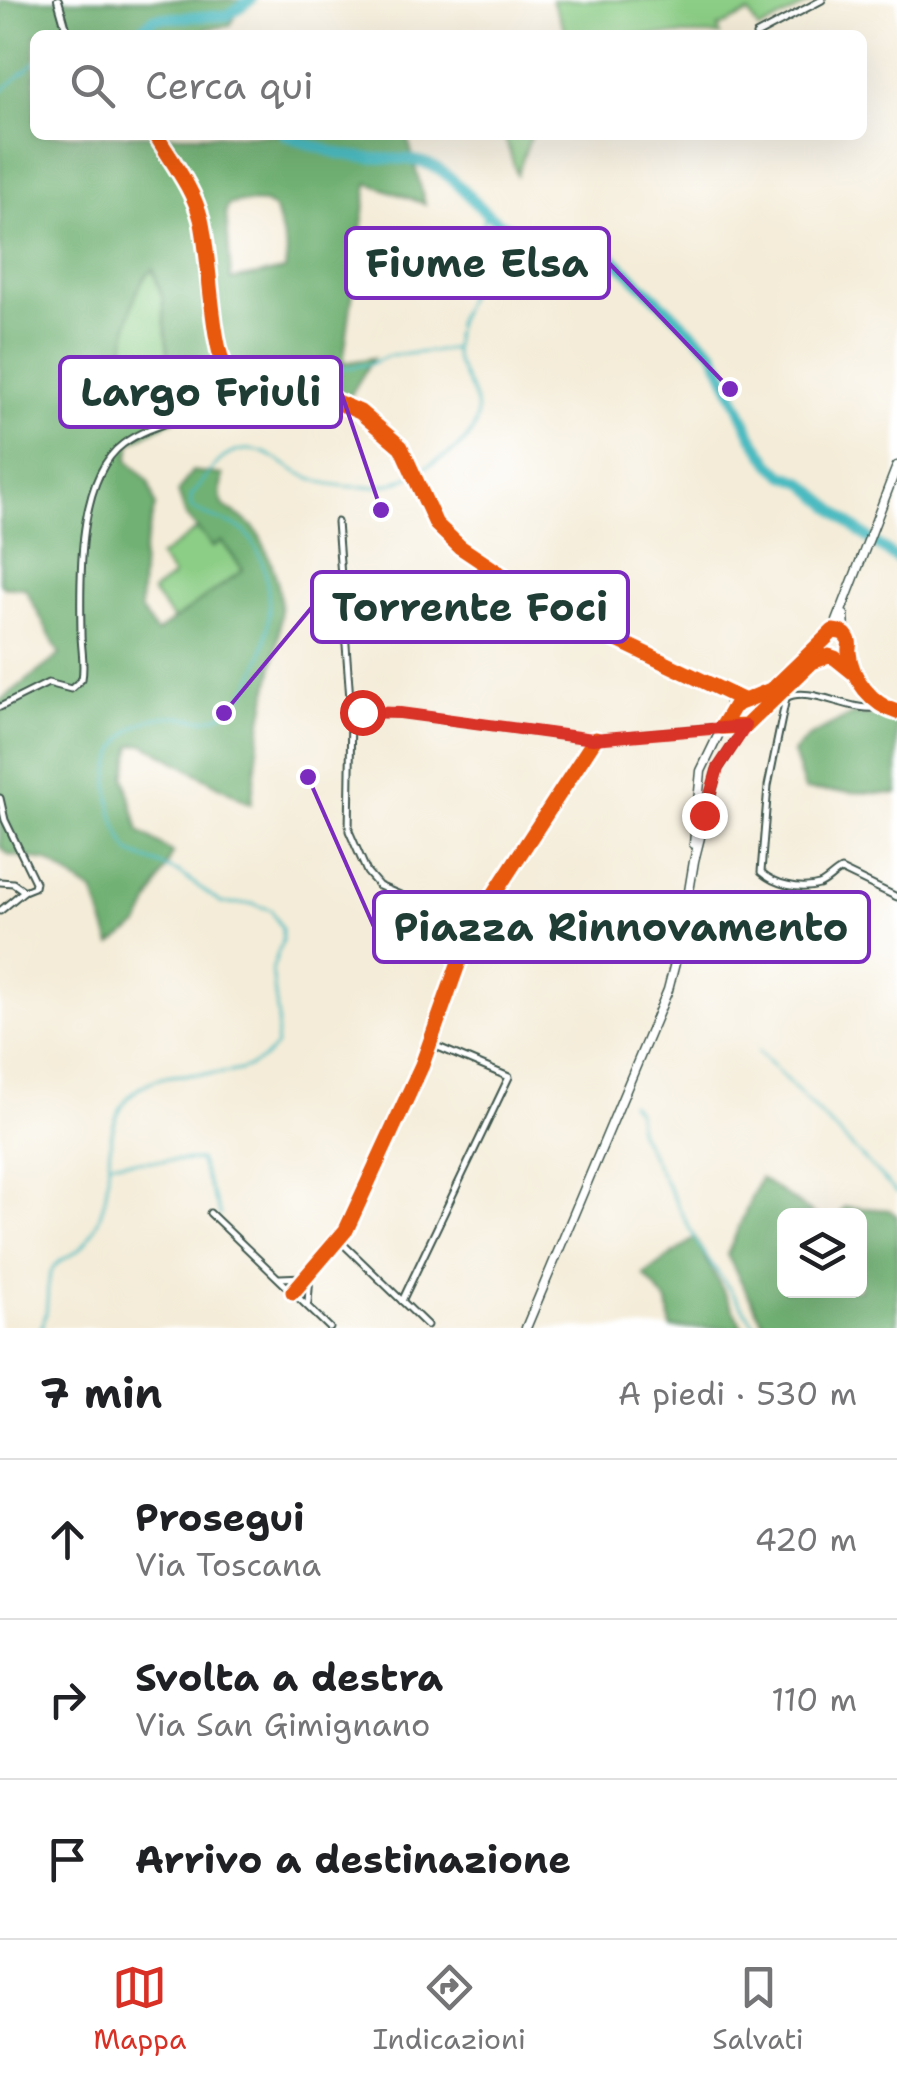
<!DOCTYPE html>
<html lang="it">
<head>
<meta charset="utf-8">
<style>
	:root { --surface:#fff; --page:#f6f6f6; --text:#202124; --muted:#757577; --line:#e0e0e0; --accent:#d93025 }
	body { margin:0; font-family:"Shantell Sans",sans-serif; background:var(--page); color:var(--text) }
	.controls { position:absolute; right:30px; bottom:30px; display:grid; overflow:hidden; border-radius:15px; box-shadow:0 10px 40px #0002 }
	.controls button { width:90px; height:90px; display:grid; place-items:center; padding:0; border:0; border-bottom:2px solid var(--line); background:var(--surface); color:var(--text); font:50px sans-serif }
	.stop { position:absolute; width:30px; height:30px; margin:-22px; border:8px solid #d93025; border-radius:50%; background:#fff }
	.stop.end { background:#d93025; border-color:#fff; box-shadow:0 2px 10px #0008 }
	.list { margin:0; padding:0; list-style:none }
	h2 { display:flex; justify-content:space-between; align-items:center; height:130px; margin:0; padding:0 40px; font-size:42px }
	h2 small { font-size:32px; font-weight:400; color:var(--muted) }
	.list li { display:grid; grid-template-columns:65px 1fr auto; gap:30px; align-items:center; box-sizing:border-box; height:160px; padding:0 40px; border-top:2px solid var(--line) }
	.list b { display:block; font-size:38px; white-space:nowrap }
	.list p { margin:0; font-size:32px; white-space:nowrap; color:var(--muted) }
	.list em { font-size:32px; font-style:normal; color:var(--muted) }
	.icon { flex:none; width:55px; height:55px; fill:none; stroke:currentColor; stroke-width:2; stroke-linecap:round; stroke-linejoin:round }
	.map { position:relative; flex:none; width:897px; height:1328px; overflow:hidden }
	.search { position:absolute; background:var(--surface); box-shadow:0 10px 40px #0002; left:30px; right:30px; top:30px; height:110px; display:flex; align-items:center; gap:25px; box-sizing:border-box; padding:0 35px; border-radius:15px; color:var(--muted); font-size:38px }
	.sheet { height:610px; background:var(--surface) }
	nav { display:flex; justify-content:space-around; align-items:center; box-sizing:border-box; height:140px; border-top:2px solid var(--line); background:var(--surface); font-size:28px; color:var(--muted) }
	nav a { display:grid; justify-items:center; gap:5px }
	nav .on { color:var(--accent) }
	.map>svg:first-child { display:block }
</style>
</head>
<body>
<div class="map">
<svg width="897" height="1328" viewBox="0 0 897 1328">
	<rect width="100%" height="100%" fill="#fff"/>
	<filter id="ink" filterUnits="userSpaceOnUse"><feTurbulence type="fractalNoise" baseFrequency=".01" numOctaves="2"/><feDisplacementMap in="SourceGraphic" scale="20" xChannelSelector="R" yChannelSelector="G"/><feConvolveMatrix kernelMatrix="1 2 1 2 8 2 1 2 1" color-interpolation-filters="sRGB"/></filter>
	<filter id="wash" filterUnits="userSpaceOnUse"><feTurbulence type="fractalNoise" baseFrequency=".0048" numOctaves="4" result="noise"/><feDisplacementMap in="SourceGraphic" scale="40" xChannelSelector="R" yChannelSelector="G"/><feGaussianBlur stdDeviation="2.25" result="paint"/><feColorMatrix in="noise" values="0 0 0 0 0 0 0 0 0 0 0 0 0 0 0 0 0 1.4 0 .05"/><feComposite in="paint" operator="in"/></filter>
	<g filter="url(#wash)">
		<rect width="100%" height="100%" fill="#f4ecd8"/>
		<!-- green -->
		<g fill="#8cce86" stroke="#56865d" stroke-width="2.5">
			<path d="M552 0H815L759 30 749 13 718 28 720 35H567Z"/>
			<path d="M504 135H531L517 174Z"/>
			<path d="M152 268 162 297 172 392C165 411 147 419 129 417L120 411C121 376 124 291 152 268Z"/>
			<path d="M199 528 212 547 221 541 243 570 174 621 152 592 173 576 159 557Z"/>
		</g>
		<!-- forest -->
		<g fill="#71b173" stroke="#487754" stroke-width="2.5" fill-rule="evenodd">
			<path d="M0 0H244L230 26 205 29 206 35H35V135H407L425 204 368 183 343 363 373 358 347 401C313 386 275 396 241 384L131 443 128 460 149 482 155 506 143 552 140 609 156 633 243 570 222 541 213 547 186 516 178 492 192 471 223 475C214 517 231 504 253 527 263 537 277 576 279 591 285 626 271 670 265 705 258 737 256 771 251 804L144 744 132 745 125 777 139 831 173 853 139 925 111 945 94 893 47 861 9 855 0 846V701L60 655 25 588 2 586 0 582ZM239 202 265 203 275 210 287 252 285 270 231 280 226 211 228 205ZM153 269 162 297 172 392C165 411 147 419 129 417L120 410C121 378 125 289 153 269Z"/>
			<path d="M853 714 897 718V794L805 790 793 753 807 738Z"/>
			<path d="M760 1178 815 1215 784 1216V1290H860V1216L839 1215 845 1207 889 1210 897 1216V1328H766L727 1255Z"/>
			<path d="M695 1238 743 1328H671L668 1303 644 1275Z"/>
		</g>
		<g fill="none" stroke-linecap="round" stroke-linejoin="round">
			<!-- stream -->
			<g stroke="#4cbbc1" stroke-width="2.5">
				<path d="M0 93 35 62"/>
				<path d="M265 382 370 364 388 356 454 349"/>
				<path d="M758 1051 897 1193"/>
				<path d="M630 1103 637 1111 638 1130 699 1246 757 1328"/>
				<path d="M110 1162 199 1160 220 1215"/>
				<path d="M41 1328C50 1311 45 1293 50 1276 54 1261 66 1259 77 1251 92 1240 101 1216 105 1198 113 1160 102 1120 135 1091 176 1057 236 1095 276 1046L278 1020 272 970 282 941V929L271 910 254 904 221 903 180 873 131 853C99 809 96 728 162 717 184 713 202 726 222 714 272 684 285 576 246 533 234 521 207 519 191 507V496C207 480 215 456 239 451 264 445 280 463 301 474 325 487 363 490 390 484 404 481 418 471 431 464 448 455 468 444 475 425 485 395 453 373 454 346 454 319 468 299 476 274 481 255 482 233 485 213"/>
			</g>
			<!-- river -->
			<g stroke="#4cbbc1" stroke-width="11">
				<path d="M141 35 145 26 155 18 227 16 251 0"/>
				<path d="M285 135C309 145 334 154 359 157 382 160 407 156 428 164 463 178 477 217 513 229 544 240 575 231 603 249L714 352 752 436 771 464 784 475 803 482 856 529 897 559"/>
			</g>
		</g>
	</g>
	<g filter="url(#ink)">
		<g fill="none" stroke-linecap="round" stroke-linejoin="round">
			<defs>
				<g id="minor">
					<path d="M756 35 822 0"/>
					<path d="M337 522 351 713 349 831 367 872 379 886 473 926"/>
					<path d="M0 707 48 683 71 689 82 679C85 663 81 649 81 633 80 581 77 478 123 444 158 418 207 419 238 386"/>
					<path d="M882 707C854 715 810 684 786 698L768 786 761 872C774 884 800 891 819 885 827 882 833 874 841 870L897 897"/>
					<path d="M351 713H400L593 739 722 727"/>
					<path d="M0 798 5 820 35 882 34 887 24 891 13 883 0 882"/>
					<path d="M0 911 24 891"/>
					<path d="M210 1213 330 1328"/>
					<path d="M339 1240 427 1325"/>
					<path d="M280 1278 304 1277"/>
					<path d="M293 1292 346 1230 422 1065 470 931 595 739"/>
					<path d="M402 1301 509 1077 431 1044"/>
					<path d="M308 1303 310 1275"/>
				</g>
				<g id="tertiary">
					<path d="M58 0 68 35"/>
					<path d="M156 135C172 162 193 188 201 219 211 260 210 351 231 381L252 392 332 400 360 412 401 447 436 524 460 547 556 611 745 701"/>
					<path d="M726 690 730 711"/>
				</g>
				<g id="secondary">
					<path d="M844 615C845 652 856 700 897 712"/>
					<path d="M694 844 701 771 730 711 737 704 765 694 778 685 822 644 836 624 897 466"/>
					<path d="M526 1328 668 990 681 940 694 861 717 770 744 728 814 661C832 654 842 661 855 674"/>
				</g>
			</defs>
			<!-- minor casing -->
			<use href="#minor" stroke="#3f574d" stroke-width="9"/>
			<!-- tertiary casing -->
			<use href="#tertiary" stroke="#3f574d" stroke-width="10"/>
			<!-- secondary casing -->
			<use href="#secondary" stroke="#3f574d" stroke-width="11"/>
			<!-- minor -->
			<use href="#minor" stroke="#fff" stroke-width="5"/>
			<!-- tertiary -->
			<use href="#tertiary" stroke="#fff" stroke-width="6"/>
			<!-- secondary -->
			<use href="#secondary" stroke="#fff" stroke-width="8"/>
			<defs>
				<g id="cycleway">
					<path d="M156 135C172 162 193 188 201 219 211 260 210 351 231 381L252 392 332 400 360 412 401 447 436 524 460 547 556 611 745 701"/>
					<path d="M855 674 835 658 829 656 812 662 746 726 722 727 735 705 773 689 833 631C839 632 843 631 847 637 852 644 848 645 849 652 851 679 873 705 897 712"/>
					<path d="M293 1292 346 1230 422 1065 470 931 595 739"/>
				</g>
			</defs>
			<!-- cycleway casing -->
			<use href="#cycleway" stroke="#fff" stroke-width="21"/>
			<!-- cycleway -->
			<use href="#cycleway" stroke="#e8590c" stroke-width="15"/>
		</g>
	</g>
	<g fill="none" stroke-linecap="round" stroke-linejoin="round" filter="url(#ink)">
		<!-- route -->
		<path stroke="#d93025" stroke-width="12" d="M362 712 400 713 593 739 746 726 718 768 704 815"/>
	</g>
	<!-- callouts -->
	<path fill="none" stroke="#7b2cbf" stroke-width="4" d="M730 389L609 263M381 510L341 392M224 713L312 607M308 777L374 927"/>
	<g fill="#7b2cbf" stroke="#fff" stroke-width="4">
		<circle cx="730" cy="389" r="10"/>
		<circle cx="381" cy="510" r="10"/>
		<circle cx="224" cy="713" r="10"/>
		<circle cx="308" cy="777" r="10"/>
	</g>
	<g fill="#fff" stroke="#7b2cbf" stroke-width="4">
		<rect x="346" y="228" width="263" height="70" rx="10"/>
		<rect x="60" y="357" width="281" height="70" rx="10"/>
		<rect x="312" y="572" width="316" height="70" rx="10"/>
		<rect x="374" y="892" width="495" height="70" rx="10"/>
	</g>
	<g font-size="40" text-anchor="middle" font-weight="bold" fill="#1f3d34">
		<text x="477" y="277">Fiume Elsa</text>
		<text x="201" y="406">Largo Friuli</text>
		<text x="470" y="621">Torrente Foci</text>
		<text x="621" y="941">Piazza Rinnovamento</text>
	</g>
</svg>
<div class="controls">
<button><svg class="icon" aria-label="layers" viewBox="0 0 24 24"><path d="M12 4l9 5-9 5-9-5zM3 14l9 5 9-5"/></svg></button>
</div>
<div class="stop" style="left:362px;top:712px"></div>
<div class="stop end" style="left:704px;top:815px"></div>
<div class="search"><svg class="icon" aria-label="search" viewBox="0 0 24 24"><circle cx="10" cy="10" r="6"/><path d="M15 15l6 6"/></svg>Cerca qui</div>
</div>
<section class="sheet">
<h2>7 min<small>A piedi · 530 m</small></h2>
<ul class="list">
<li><svg class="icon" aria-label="ahead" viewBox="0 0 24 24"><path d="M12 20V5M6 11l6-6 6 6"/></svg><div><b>Prosegui</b><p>Via Toscana</p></div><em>420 m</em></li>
<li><svg class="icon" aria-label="right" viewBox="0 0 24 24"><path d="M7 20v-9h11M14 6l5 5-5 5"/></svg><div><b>Svolta a destra</b><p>Via San Gimignano</p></div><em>110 m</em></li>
<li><svg class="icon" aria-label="arrive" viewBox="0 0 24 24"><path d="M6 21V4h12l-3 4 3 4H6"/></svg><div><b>Arrivo a destinazione</b></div></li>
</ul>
</section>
<nav>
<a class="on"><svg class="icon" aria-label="map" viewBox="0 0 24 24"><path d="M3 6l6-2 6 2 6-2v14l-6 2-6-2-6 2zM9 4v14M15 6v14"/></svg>Mappa</a>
<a><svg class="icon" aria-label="directions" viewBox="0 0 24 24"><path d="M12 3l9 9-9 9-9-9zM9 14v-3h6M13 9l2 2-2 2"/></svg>Indicazioni</a>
<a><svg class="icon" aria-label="saved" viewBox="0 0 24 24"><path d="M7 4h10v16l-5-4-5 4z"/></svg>Salvati</a>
</nav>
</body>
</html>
